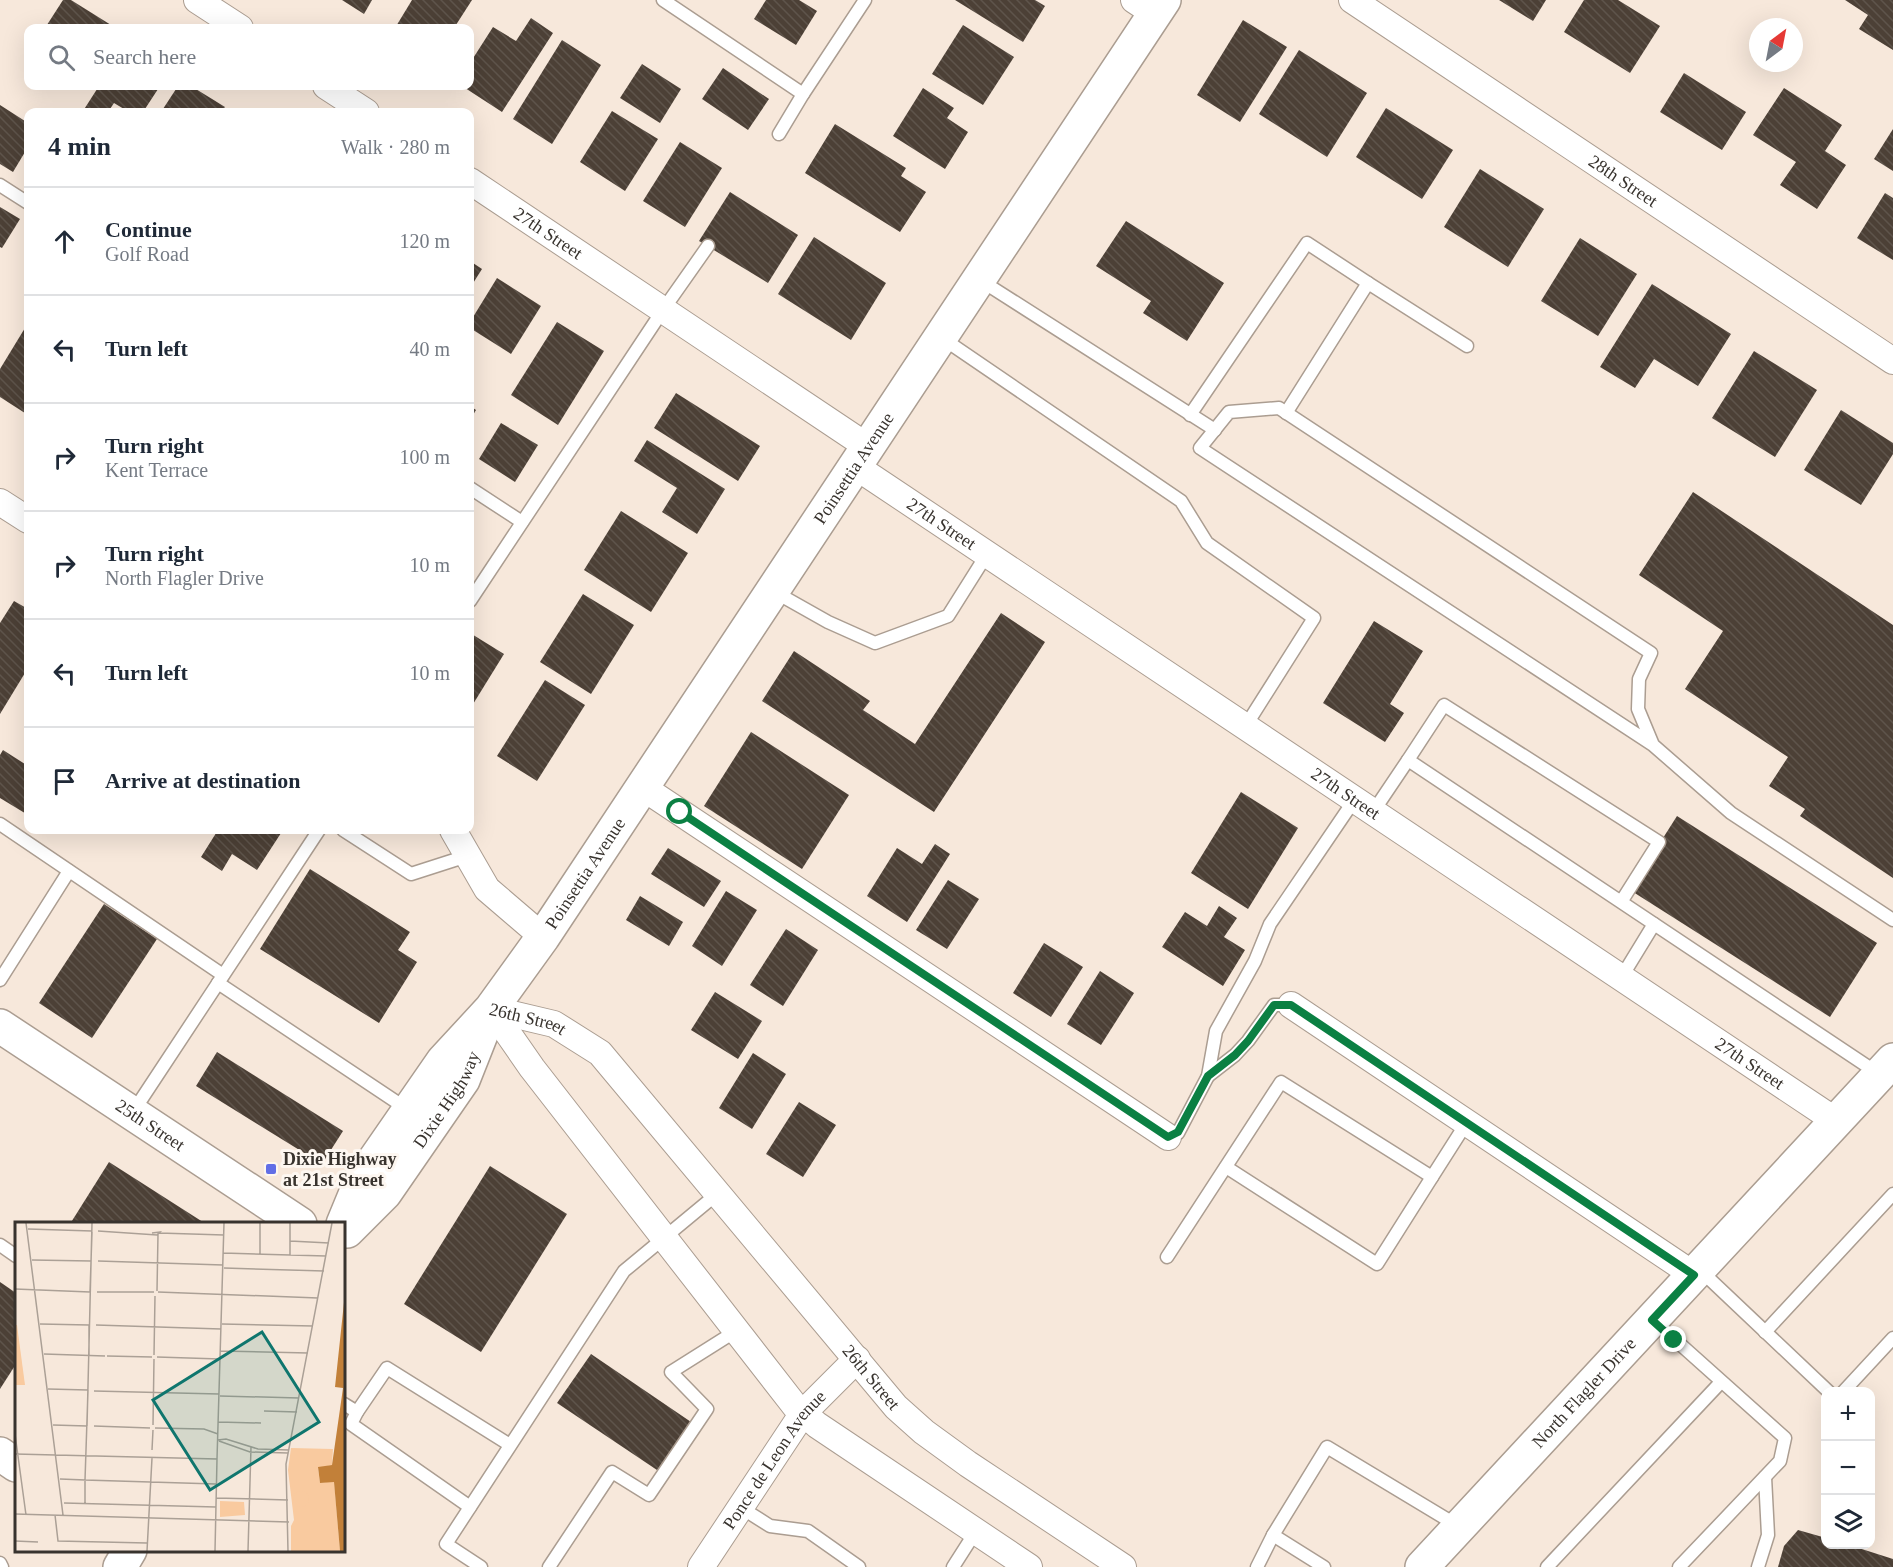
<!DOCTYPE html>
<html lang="en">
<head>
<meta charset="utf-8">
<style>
	:root { --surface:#fff; --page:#f6f6f7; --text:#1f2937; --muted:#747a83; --line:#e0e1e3 }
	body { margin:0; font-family:"Times New Roman",serif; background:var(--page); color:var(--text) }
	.controls { position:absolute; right:18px; bottom:18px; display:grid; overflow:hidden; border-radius:12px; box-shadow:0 6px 24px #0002 }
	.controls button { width:54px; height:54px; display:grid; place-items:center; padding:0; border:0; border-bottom:2px solid var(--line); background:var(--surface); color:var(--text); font:30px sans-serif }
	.compass { position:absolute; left:1749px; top:18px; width:54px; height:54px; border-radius:50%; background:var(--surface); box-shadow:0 6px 24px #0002; rotate:32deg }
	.stop { position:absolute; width:18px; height:18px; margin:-14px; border:4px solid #0b8043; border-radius:50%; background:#fff }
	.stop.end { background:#0b8043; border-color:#fff; box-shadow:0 2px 6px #0008 }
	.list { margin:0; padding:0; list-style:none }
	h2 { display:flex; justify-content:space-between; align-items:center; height:78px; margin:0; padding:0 24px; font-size:26px }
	h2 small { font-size:20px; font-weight:400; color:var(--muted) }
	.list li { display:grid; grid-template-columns:39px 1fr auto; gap:18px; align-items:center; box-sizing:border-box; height:108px; padding:0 24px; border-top:2px solid var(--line) }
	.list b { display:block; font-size:22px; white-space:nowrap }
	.list p { margin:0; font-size:20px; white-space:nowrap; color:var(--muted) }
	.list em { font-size:20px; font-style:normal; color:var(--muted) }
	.icon { flex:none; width:33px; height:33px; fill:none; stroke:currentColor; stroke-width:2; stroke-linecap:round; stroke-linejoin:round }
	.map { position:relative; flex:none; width:1893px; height:1567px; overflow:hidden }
	.search { position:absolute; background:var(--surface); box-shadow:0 6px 24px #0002; left:24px; top:24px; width:450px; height:66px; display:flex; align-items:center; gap:15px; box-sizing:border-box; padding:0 21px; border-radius:12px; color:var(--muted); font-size:22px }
	.panel { position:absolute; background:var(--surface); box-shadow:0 6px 24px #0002; left:24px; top:108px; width:450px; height:726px; border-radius:12px }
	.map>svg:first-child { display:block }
</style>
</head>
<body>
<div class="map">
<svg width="1893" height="1567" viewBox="0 0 1893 1567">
	<defs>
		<pattern id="building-back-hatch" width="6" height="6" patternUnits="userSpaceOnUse" patternTransform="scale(1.5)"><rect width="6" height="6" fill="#4c4036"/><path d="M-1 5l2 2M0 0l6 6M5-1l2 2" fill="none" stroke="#5e544b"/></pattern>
	</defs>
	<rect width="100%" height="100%" fill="#f7e8db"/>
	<!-- building -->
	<g fill="url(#building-back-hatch)">
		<path d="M63 0H71L111 25 108 28H45Z"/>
		<path d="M342 0H372L364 14Z"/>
		<path d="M412 0H472L454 28H395Z"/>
		<path d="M766 0H799L817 11 796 45 754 19Z"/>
		<path d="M955 0H1035L1045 6 1023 42Z"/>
		<path d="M1499 0H1546L1533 21Z"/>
		<path d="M1584 0H1618L1660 26 1630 73 1564 32Z"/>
		<path d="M1845 0H1893V50L1859 29 1868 15Z"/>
		<path d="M531 18 553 33 502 112 462 86H470V63L493 27 516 41Z"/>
		<path d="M1243 20 1287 47 1240 122 1197 95Z"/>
		<path d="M963 25 1014 57 983 105 932 74Z"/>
		<path d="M562 40 601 65 552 144 513 119Z"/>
		<path d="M1299 50 1367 93 1327 157 1259 114Z"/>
		<path d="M642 64 681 89 660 123 620 98Z"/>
		<path d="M723 68 769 99 748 130 702 99Z"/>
		<path d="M1684 73 1746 112 1722 150 1660 112Z"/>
		<path d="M99 86H160L143 112H129L114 103 108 112H85L83 111Z"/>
		<path d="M178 86H191L225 107 221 112H161Z"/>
		<path d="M923 88 954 108 947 118 968 132 945 169 893 136Z"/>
		<path d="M1784 88 1842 125 1825 151 1846 165 1817 209 1780 185 1796 162 1753 135Z"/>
		<path d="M0 105 28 123V147L13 172 0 164Z"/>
		<path d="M1386 108 1453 150 1422 199 1356 157Z"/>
		<path d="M612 111 658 139 625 191 580 162Z"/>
		<path d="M835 124 906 168 901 176 926 192 900 232 805 173Z"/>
		<path d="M1893 129V171L1874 159Z"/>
		<path d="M680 142 722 168 685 227 643 201Z"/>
		<path d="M1480 169 1544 209 1508 267 1444 227Z"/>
		<path d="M730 192 798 235 768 283 699 241Z"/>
		<path d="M1885 193 1893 198V260L1857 238Z"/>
		<path d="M0 207 20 219 2 248 0 247Z"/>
		<path d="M1126 221 1224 283 1187 341 1143 313 1151 301 1096 266Z"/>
		<path d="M814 237 886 283 851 340 778 294Z"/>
		<path d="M1580 238 1637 274 1598 336 1541 301Z"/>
		<path d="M470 261 482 269 470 288Z"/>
		<path d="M497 278 541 306 511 354 470 328V322Z"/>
		<path d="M1652 284 1731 334 1698 386 1654 359 1635 388 1600 367Z"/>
		<path d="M557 322 604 351 558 425 511 395Z"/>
		<path d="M28 323V415L0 397V369Z"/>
		<path d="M1754 351 1817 390 1775 457 1712 418Z"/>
		<path d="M676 393 760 446 738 481 654 428Z"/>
		<path d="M470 406 476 410 470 420Z"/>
		<path d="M1841 410 1893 443V454L1861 505 1804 470Z"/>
		<path d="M501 423 538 445 515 482 479 459Z"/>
		<path d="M647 440 725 489 697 534 662 512 677 488 634 461Z"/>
		<path d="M1693 492 1893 625V878L1800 816 1805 809 1769 786 1788 757 1685 689 1723 631 1639 575Z"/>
		<path d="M621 511 688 553 651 612 584 570Z"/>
		<path d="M583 594 634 625 591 694 540 662Z"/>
		<path d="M14 601 28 609V668L0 714V623Z"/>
		<path d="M1001 613 1045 642 934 812 762 701 794 651 870 701 863 710 915 744Z"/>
		<path d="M1374 621 1423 651 1390 704 1404 713 1385 742 1323 703Z"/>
		<path d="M470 633 504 654 470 709Z"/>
		<path d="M545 680 585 705 537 781 497 756Z"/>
		<path d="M751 732 849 795 802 869 704 806Z"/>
		<path d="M3 750 28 766V815L0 798V755Z"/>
		<path d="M1241 792 1298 828 1248 909 1191 873Z"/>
		<path d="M1677 816 1877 943 1830 1017 1630 890Z"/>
		<path d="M218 830H283L257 870 232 854 222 871 201 857Z"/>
		<path d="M935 844 950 854 907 922 867 896 897 848 922 864Z"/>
		<path d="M668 848 721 881 704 907 651 874Z"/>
		<path d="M310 869 410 932 398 950 417 962 379 1023 260 949Z"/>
		<path d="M948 880 979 899 947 949 916 930Z"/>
		<path d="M726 891 757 910 722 966 692 946Z"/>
		<path d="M640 896 683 922 669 946 626 920Z"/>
		<path d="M104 904 157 939 92 1038 39 1003Z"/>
		<path d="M1219 906 1237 918 1224 937 1245 950 1223 986 1162 947 1185 912 1207 926Z"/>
		<path d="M786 929 818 950 783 1006 750 985Z"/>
		<path d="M1044 943 1083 967 1051 1017 1013 993Z"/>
		<path d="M1100 971 1134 993 1101 1045 1067 1024Z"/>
		<path d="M715 992 762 1021 738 1059 691 1030Z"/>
		<path d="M217 1052 343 1131 322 1164 196 1086Z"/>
		<path d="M753 1053 786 1074 752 1129 719 1108Z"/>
		<path d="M799 1102 836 1125 803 1177 766 1154Z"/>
		<path d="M109 1162 206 1224H70Z"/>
		<path d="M490 1166 567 1214 481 1352 404 1304Z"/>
		<path d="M0 1282 16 1293V1364L0 1389Z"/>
		<path d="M591 1354 694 1424 660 1472 557 1403Z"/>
		<path d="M1798 1530 1826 1538V1544H1846L1893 1559V1567H1778L1784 1546Z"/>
	</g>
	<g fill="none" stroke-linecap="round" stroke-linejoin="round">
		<defs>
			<g id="lane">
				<path d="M663 0 803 94"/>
				<path d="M779 134 803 94 865 0"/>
				<path d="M0 185 28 203"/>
				<path d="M980 280 1215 430"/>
				<path d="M1368 283 1467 346"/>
				<path d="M942 338 1181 501 1207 543 1314 618 1245 727"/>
				<path d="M1190 415 1307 243 1368 283 1286 413"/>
				<path d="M470 488 522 522"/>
				<path d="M773 591 828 622 875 643 948 616 987 554"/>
				<path d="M470 601 663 310 708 246"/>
				<path d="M1653 745 1638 709 1639 679 1651 653 1279 408 1229 412 1200 448 1653 745 1731 813 1893 920"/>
				<path d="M1373 812 1408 760"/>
				<path d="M0 824 223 975"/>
				<path d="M343 830 411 874 467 856"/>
				<path d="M1621 902 1659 842 1444 705 1408 760 1879 1074"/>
				<path d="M1621 978 1654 924"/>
				<path d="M0 980 69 871"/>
				<path d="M218 983 407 1109"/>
				<path d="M1208 1076 1235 1055 1248 1041 1274 1005H1291"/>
				<path d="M133 1112 319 830"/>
				<path d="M1168 1137 1178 1133 1208 1076 1216 1031 1255 961 1270 924 1355 799"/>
				<path d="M1226 1167 1377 1264 1432 1177"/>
				<path d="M0 1245 16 1256"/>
				<path d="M1167 1257 1281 1082 1432 1177 1467 1122"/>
				<path d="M1700 1270 1829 1392"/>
				<path d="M1653 1320 1785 1438 1780 1461 1679 1567"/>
				<path d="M1765 1332 1893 1194"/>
				<path d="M1843 1392 1893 1338"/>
				<path d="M344 1404 357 1412 387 1368 510 1445"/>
				<path d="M357 1412 351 1424 470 1507"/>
				<path d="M740 1507 770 1526 808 1531 859 1567"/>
				<path d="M0 1563 2 1567"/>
				<path d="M481 1567 446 1544 624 1271 717 1194"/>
				<path d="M549 1567 612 1472 649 1495 707 1409 671 1372 736 1331"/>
				<path d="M953 1567 976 1531"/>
				<path d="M1257 1567 1273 1535"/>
				<path d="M1324 1567 1273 1535 1327 1447 1458 1526"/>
				<path d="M1547 1567 1721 1382"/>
				<path d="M1758 1567 1768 1535 1765 1477"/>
			</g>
			<g id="street">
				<path d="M197 0 240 28"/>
				<path d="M1134 0 1155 14"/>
				<path id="s1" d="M1352 0 1893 361"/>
				<path d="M326 86 366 112"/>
				<path id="s2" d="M470 181 868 447"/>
				<path id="s3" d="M855 466 1836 1121"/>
				<path d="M0 502 28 520"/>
				<path d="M642 787 1168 1137"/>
				<path d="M453 830 487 889 543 937"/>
				<path d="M1291 1005 1694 1275"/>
				<path id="s4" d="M491 1009 554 1024 600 1053 896 1407 924 1432 968 1464 1123 1567"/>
				<path d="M491 1009 532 1068 795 1406 817 1425 1029 1567"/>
				<path id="s5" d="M701 1567 803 1413 857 1359"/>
			</g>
			<g id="secondary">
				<path id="s6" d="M343 1224 362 1178 443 1061 491 1009 543 937 1164 0"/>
				<path id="s7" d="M347 1231 385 1193 463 1080 484 1027"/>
				<path id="s8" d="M1422 1567 1893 1060"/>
			</g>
			<g id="primary">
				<path id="s9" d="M0 1026 300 1224"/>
				<path d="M0 1454 16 1465"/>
				<path d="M120 1567 130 1550"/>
			</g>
		</defs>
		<!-- lane casing -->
		<use href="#lane" stroke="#ab9d91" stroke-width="15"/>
		<!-- street casing -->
		<use href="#street" stroke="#ab9d91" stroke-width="28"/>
		<!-- secondary casing -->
		<use href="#secondary" stroke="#ab9d91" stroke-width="36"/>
		<!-- primary casing -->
		<use href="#primary" stroke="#ab9d91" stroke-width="36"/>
		<!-- lane -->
		<use href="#lane" stroke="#fff" stroke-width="12"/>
		<!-- street -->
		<use href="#street" stroke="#fff" stroke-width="26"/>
		<!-- secondary -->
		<use href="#secondary" stroke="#fff" stroke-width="33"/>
		<!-- primary -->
		<use href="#primary" stroke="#fff" stroke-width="33"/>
	</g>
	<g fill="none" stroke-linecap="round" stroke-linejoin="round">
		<!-- route -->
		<path stroke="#0b8043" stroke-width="8" d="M680 812 1168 1137 1178 1132 1208 1076 1235 1055 1248 1041 1274 1005H1291L1694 1275 1652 1320 1674 1340"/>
	</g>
	<!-- markers -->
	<rect fill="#616ee6" stroke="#fdf7f1" stroke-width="2" x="265" y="1163" width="12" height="12" rx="3"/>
	<g text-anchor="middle" stroke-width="6" stroke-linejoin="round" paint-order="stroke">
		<!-- street labels -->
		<g font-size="18" fill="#38332e" stroke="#fdf7f1">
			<text dy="6" stroke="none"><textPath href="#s1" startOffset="326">28th Street</textPath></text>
			<text dy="6" stroke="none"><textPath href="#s2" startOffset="94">27th Street</textPath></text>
			<text dy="6" stroke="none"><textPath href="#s6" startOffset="914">Poinsettia Avenue</textPath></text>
			<text dy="6" stroke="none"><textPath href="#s3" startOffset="104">27th Street</textPath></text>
			<text dy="6" stroke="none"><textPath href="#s3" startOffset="590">27th Street</textPath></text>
			<text dy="6" stroke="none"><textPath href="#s6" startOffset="428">Poinsettia Avenue</textPath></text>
			<text dy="6" stroke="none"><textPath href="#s4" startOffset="38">26th Street</textPath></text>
			<text dy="6" stroke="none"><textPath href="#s3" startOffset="1076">27th Street</textPath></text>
			<text dy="6" stroke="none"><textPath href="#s7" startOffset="166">Dixie Highway</textPath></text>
			<text dy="6" stroke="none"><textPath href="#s9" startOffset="180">25th Street</textPath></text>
			<text dy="6" stroke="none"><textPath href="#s4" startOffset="542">26th Street</textPath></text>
			<text dy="6" stroke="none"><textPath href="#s8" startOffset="238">North Flagler Drive</textPath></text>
			<text dy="6" stroke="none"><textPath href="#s5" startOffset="130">Ponce de Leon Avenue</textPath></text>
		</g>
		<!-- poi labels -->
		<g font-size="18" font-weight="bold" fill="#38332e" stroke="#fdf7f1" text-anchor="start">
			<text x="283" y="1165">Dixie Highway<tspan x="283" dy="21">at 21st Street</tspan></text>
		</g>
	</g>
	<!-- overview -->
	<g transform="translate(15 1222)">
		<rect width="330" height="330" fill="#f7e8db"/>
		<path d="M276 226 318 227 317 243 303 246 305 261 319 259 325 329H276V304L279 298 273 248ZM205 279 229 280 230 293 205 295Z" fill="#f9ca9f"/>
		<path d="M0 103H2L10 163H0Z" fill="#f9ca9f"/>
		<path d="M278 277a8 8 0 1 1 16 0a8 8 0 1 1-16 0Z" fill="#f9ca9f"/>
		<path d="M330 71V329H325L319 260 305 261 303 245 317 243 328 166 320 165Z" fill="#c28039"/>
		<path fill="none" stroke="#aba096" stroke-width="1.5" d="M11 1 48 293M13 7 77 9M83 9 142 13 145 10 137 11M144 11 209 13M275 19 314 21M208 31 311 34M245 32V1M275 33V1M17 38 76 39M83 39 208 43M209 46 309 49M0 67 75 70M142 69 143 12M75 70 77 10M82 70H139M143 70 303 76M25 102 74 103M207 102 298 104M81 103 206 107M205 129 293 131M29 132 90 134M74 133V103M139 133 140 74M92 134 137 135M142 135 205 137M33 167 73 168M73 168 70 258 201 262M79 169 204 172M205 174 284 176M249 189 282 190M203 200 246 201M38 203 72 204M138 203 139 137M72 204 77 1M79 204 135 206M140 206 189 207 203 212M0 212 11 293M203 218 211 217 243 227 274 228M204 219 235 230 273 231M137 228 138 208M0 232 202 237 200 329M202 237 209 1M45 257 70 258V282M201 276 273 278M49 281 201 285M0 292 274 300M40 293 43 319 132 321M0 319 23 320M132 329 137 236M233 329 236 225M273 329 271 242 317 1"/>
		<path fill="#0f766e" fill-opacity="0.15" stroke="#0f766e" stroke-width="3" d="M247 110 304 200 195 268 138 178Z"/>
		<rect width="330" height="330" fill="none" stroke="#38332e" stroke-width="3"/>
	</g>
</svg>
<div class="controls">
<button>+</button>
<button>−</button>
<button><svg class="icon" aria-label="layers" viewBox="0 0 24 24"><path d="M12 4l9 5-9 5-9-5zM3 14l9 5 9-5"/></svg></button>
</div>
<svg class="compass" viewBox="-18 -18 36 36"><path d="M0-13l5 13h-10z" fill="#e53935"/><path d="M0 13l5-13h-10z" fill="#747a83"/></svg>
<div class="stop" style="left:680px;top:812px"></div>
<div class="stop end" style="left:1674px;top:1340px"></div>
<div class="search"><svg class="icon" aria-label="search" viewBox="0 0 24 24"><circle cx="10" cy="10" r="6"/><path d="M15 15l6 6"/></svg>Search here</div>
<section class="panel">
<h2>4 min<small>Walk · 280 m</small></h2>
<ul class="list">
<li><svg class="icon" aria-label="ahead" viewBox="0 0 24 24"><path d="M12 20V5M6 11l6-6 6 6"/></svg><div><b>Continue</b><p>Golf Road</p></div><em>120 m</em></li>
<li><svg class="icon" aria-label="left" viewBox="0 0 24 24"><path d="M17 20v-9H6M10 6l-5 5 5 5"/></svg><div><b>Turn left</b></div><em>40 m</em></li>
<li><svg class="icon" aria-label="right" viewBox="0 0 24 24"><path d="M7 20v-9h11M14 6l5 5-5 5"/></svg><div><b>Turn right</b><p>Kent Terrace</p></div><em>100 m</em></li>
<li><svg class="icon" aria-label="right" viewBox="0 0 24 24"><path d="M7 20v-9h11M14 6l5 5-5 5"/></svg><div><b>Turn right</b><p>North Flagler Drive</p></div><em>10 m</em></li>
<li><svg class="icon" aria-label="left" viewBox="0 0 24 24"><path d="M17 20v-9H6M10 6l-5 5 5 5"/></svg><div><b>Turn left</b></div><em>10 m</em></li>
<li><svg class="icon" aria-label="arrive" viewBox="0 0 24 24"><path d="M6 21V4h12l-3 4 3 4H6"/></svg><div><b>Arrive at destination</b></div></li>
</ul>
</section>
</div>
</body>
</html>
